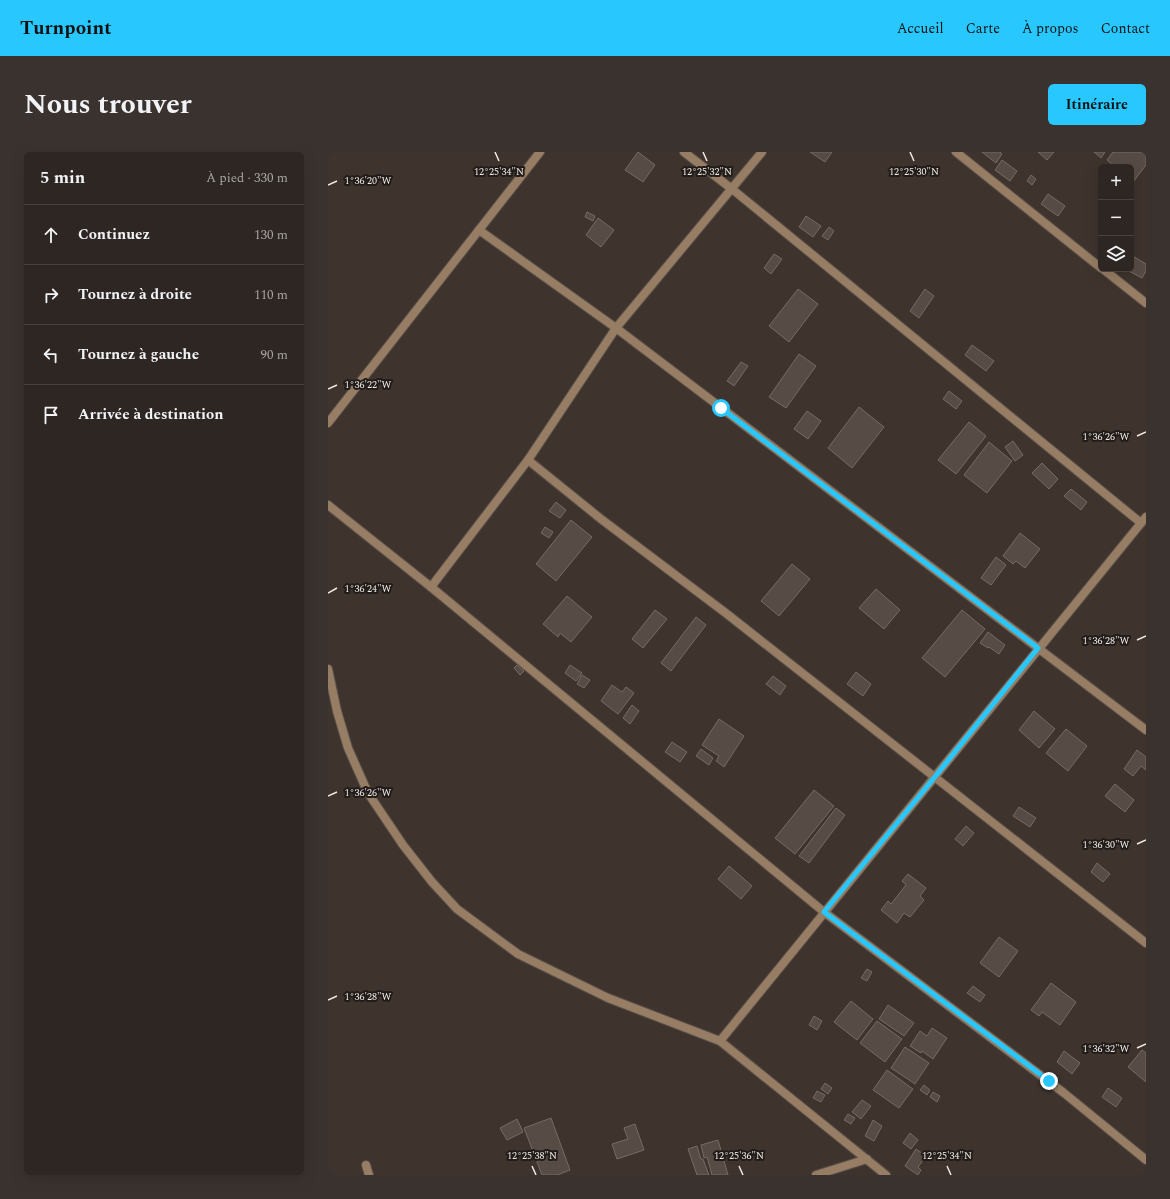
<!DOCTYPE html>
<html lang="fr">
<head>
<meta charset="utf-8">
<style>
	:root { --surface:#2e2622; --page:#3a322f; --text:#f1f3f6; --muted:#a7a5a5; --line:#494340; --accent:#28c8ff }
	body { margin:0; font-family:Spectral,serif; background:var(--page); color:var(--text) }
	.controls { position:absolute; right:12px; top:12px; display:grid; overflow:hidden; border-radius:6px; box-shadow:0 4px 16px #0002 }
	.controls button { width:36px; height:36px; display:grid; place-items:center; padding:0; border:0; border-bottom:1px solid var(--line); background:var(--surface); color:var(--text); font:20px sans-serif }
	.stop { position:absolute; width:12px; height:12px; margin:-9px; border:3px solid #28c8ff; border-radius:50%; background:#fff }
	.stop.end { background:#28c8ff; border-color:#fff; box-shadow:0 1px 4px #0008 }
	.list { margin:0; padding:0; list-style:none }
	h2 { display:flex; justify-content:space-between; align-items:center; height:52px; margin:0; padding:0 16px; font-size:17px }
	h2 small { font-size:13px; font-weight:400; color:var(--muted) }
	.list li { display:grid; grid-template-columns:26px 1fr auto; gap:12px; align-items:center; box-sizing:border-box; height:60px; padding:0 16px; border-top:1px solid var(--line) }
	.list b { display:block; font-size:15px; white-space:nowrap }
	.list em { font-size:13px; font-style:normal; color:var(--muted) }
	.icon { flex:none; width:22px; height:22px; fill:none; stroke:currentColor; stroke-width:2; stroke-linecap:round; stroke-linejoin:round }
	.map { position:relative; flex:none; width:818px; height:1023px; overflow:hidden; border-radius:6px }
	header { display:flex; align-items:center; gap:24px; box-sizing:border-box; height:56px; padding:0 20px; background:var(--accent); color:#111 }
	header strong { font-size:19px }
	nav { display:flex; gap:22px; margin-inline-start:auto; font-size:14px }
	.intro { display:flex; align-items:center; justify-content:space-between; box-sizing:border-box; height:96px; padding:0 24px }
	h1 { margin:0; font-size:28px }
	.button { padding:10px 18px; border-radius:6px; background:var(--accent); color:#111; font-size:14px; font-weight:700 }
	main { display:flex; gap:24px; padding:0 24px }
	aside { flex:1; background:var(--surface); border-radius:6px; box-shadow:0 4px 16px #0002 }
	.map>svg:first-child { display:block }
</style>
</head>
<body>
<header>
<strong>Turnpoint</strong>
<nav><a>Accueil</a><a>Carte</a><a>À propos</a><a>Contact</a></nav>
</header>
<div class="intro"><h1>Nous trouver</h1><a class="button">Itinéraire</a></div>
<main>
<aside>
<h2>5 min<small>À pied · 330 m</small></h2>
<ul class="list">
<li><svg class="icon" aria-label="ahead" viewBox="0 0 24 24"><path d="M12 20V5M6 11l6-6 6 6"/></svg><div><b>Continuez</b></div><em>130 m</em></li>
<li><svg class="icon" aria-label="right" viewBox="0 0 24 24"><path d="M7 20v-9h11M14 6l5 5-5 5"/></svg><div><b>Tournez à droite</b></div><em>110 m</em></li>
<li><svg class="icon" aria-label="left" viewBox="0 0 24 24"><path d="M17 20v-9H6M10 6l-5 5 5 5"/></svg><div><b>Tournez à gauche</b></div><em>90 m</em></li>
<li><svg class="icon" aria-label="arrive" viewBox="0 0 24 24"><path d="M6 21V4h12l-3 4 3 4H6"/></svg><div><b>Arrivée à destination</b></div></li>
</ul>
</aside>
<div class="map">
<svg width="818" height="1023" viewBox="0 0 818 1023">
	<rect width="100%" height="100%" fill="#3e332d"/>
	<!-- building -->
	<g fill="#574c45" stroke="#776b63">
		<path d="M310 0 327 13 315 30 297 18Z"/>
		<path d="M482 0H504L497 10Z"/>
		<path d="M654 0H672L674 2 668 11Z"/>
		<path d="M710 0H726L719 8Z"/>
		<path d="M766 0H777L773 6Z"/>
		<path d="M785 0H818V13L805 30 803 28V15H787L779 8Z"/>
		<path d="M674 8 689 19 682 29 667 18Z"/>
		<path d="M703 23 708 27 704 33 699 29Z"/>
		<path d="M720 42 737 54 730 64 713 52Z"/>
		<path d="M259 60 267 64 265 69 257 65Z"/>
		<path d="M478 64 493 74 485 85 471 75Z"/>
		<path d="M270 66 286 78 273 95 258 83Z"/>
		<path d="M501 75 506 79 500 88 494 84Z"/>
		<path d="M446 102 454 107 443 122 436 116Z"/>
		<path d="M803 103 818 112V119L814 126 797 117H803Z"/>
		<path d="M470 137 490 152 461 190 441 174Z"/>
		<path d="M597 137 606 144 591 166 582 159Z"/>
		<path d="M644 193 666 209 658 219 637 203Z"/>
		<path d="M471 202 488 214 458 256 441 245Z"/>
		<path d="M413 210 420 214 406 234 399 229Z"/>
		<path d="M621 239 634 249 628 257 615 247Z"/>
		<path d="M531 255 556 275 524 316 500 296Z"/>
		<path d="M479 259 493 269 480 287 466 277Z"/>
		<path d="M641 270 658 284 628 322 610 308Z"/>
		<path d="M685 289 695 303 687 309 677 295Z"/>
		<path d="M661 290 684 309 659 341 636 323Z"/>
		<path d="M714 311 730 327 721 337 704 321Z"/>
		<path d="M743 337 759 350 753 358 736 344Z"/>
		<path d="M228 350 238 358 232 366 221 359Z"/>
		<path d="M243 368 264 385 228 429 208 412Z"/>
		<path d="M217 375 225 380 221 386 213 381Z"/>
		<path d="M692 381 712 397 697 416 688 409 685 412 675 404Z"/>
		<path d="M668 405 678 413 663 433 653 426Z"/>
		<path d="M464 412 482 427 451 464 433 449Z"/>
		<path d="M548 437 572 458 556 477 531 456Z"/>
		<path d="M239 444 264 465 243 490 232 481 230 485 215 472Z"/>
		<path d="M327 458 339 467 315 496 304 487Z"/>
		<path d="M634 458 657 477 617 525 594 506Z"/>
		<path d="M368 465 378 473 343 519 333 511Z"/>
		<path d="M660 480 677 493 671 502 661 495 660 496 652 491Z"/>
		<path d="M189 513 196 519 192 523 186 516Z"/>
		<path d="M242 513 254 521 248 529 237 521Z"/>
		<path d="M528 520 543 532 535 544 519 532Z"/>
		<path d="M254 523 262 528 256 536 249 532Z"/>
		<path d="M445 524 458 534 452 543 438 532Z"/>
		<path d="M284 533 294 540 298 535 306 541 290 562 273 549Z"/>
		<path d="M304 553 311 559 302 572 295 566Z"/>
		<path d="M706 559 727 577 711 596 691 578Z"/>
		<path d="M391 567 416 584 396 615 388 609 391 604 374 593Z"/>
		<path d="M738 577 759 594 740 619 718 601Z"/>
		<path d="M344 590 359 600 352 610 337 600Z"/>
		<path d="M373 597 385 606 381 613 368 604Z"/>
		<path d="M809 598 818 605V618L813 614 805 624 796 617Z"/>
		<path d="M787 632 806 648 797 660 777 644Z"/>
		<path d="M486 638 506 654 467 702 447 686Z"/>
		<path d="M691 655 708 666 702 675 685 664Z"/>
		<path d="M508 656 517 663 481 711 471 704Z"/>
		<path d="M638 674 646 681 635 694 627 687Z"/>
		<path d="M769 711 782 722 775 730 763 720Z"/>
		<path d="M401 714 424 734 413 747 390 727Z"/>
		<path d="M580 722 598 736 592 744 596 748 582 765 576 761 569 771 553 758 560 749 563 752 578 733 574 729Z"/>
		<path d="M671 785 690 799 671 825 652 811Z"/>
		<path d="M539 817 544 820 539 829 533 826Z"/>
		<path d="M723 831 748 850 732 873 714 860 711 864 703 858Z"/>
		<path d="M645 834 657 843 652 850 639 841Z"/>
		<path d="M523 849 545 867 529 888 506 870Z"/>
		<path d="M560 853 586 871 576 884 551 867Z"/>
		<path d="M486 864 494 869 489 878 481 873Z"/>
		<path d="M549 869 574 887 557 910 532 891Z"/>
		<path d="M604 876 619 886 605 907 594 899 593 901 582 894 592 879 599 884Z"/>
		<path d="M577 895 601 911 587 932 563 916Z"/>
		<path d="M814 898 818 901V930L800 915Z"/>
		<path d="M736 899 752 911 744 922 729 910Z"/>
		<path d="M559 918 585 937 571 956 545 938Z"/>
		<path d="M497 931 504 936 500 942 493 937Z"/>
		<path d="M596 933 602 938 599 943 592 938Z"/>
		<path d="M780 936 794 946 788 955 774 945Z"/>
		<path d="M489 939 497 943 493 950 485 946Z"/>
		<path d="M605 940 612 944 609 950 602 945Z"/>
		<path d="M534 948 543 954 533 967 524 960Z"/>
		<path d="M520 962 527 966 523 972 516 968Z"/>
		<path d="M223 966 242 1018 229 1023H214L196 976Z"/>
		<path d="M189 967 195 980 179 988 172 976Z"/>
		<path d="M545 968 554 974 546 989 537 984Z"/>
		<path d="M307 972 316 998 289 1007 284 992 300 987 296 976Z"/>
		<path d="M582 981 590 988 583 997 575 991Z"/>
		<path d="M390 988 400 1023H384L379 1005 376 1006 373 993Z"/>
		<path d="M369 994 373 1007H375L381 1023H369L360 997Z"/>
		<path d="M588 997 598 1004 590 1015 593 1018 590 1023 577 1014Z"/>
	</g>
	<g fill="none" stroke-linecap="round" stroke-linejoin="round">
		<defs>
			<g id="street">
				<path d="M356 0 404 37 813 371"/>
				<path d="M628 0 773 116"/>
				<path d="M151 78 288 176 818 578"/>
				<path d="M775 117 818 151"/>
				<path d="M0 271 212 0"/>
				<path d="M200 308 273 367 399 462 818 791"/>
				<path d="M0 353 103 435 496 760 736 941 818 1008"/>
				<path d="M103 435 200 308 288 176 434 0"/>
				<path d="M0 517 9 559 20 596 40 641 75 693 104 730 129 757 190 802 280 846 392 889 558 1023"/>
				<path d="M392 889 818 365"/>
				<path d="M38 1013 41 1023"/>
				<path d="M488 1023 539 1007"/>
			</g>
		</defs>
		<!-- street casing -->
		<use href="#street" stroke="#5a504a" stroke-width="10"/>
		<!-- street -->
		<use href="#street" stroke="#967d63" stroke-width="8"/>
	</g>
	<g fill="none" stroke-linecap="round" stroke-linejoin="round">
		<!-- route -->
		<path stroke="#28c8ff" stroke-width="5" d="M393 256 710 496 606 626 496 760 721 929"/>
	</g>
	<!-- ticks -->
	<path fill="none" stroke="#f0e9e5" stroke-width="1.5" d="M167 0 171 9M375 0 379 9M582 0 586 9M0 33 9 29M0 237 9 233M809 284 818 280M0 441 9 436M809 488 818 484M0 644 9 640M809 692 818 688M0 848 9 844M809 896 818 892M204 1014 208 1023M411 1014 415 1023M619 1014 623 1023"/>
	<g font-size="10" text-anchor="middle" fill="#f0e9e5" stroke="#211c19" stroke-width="4" stroke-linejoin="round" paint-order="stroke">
		<text x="171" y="23">12°25'34"N</text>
		<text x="379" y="23">12°25'32"N</text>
		<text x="586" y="23">12°25'30"N</text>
		<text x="40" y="32">1°36'20"W</text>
		<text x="40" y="236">1°36'22"W</text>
		<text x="778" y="288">1°36'26"W</text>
		<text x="40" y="440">1°36'24"W</text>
		<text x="778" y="492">1°36'28"W</text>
		<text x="40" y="644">1°36'26"W</text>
		<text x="778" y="696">1°36'30"W</text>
		<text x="40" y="848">1°36'28"W</text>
		<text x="778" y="900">1°36'32"W</text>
		<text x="204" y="1007">12°25'38"N</text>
		<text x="411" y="1007">12°25'36"N</text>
		<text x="619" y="1007">12°25'34"N</text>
	</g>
</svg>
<div class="controls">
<button>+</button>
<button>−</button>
<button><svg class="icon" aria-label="layers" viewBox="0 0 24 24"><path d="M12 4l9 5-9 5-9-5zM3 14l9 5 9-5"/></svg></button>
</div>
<div class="stop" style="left:393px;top:256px"></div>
<div class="stop end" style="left:721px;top:929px"></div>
</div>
</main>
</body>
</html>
